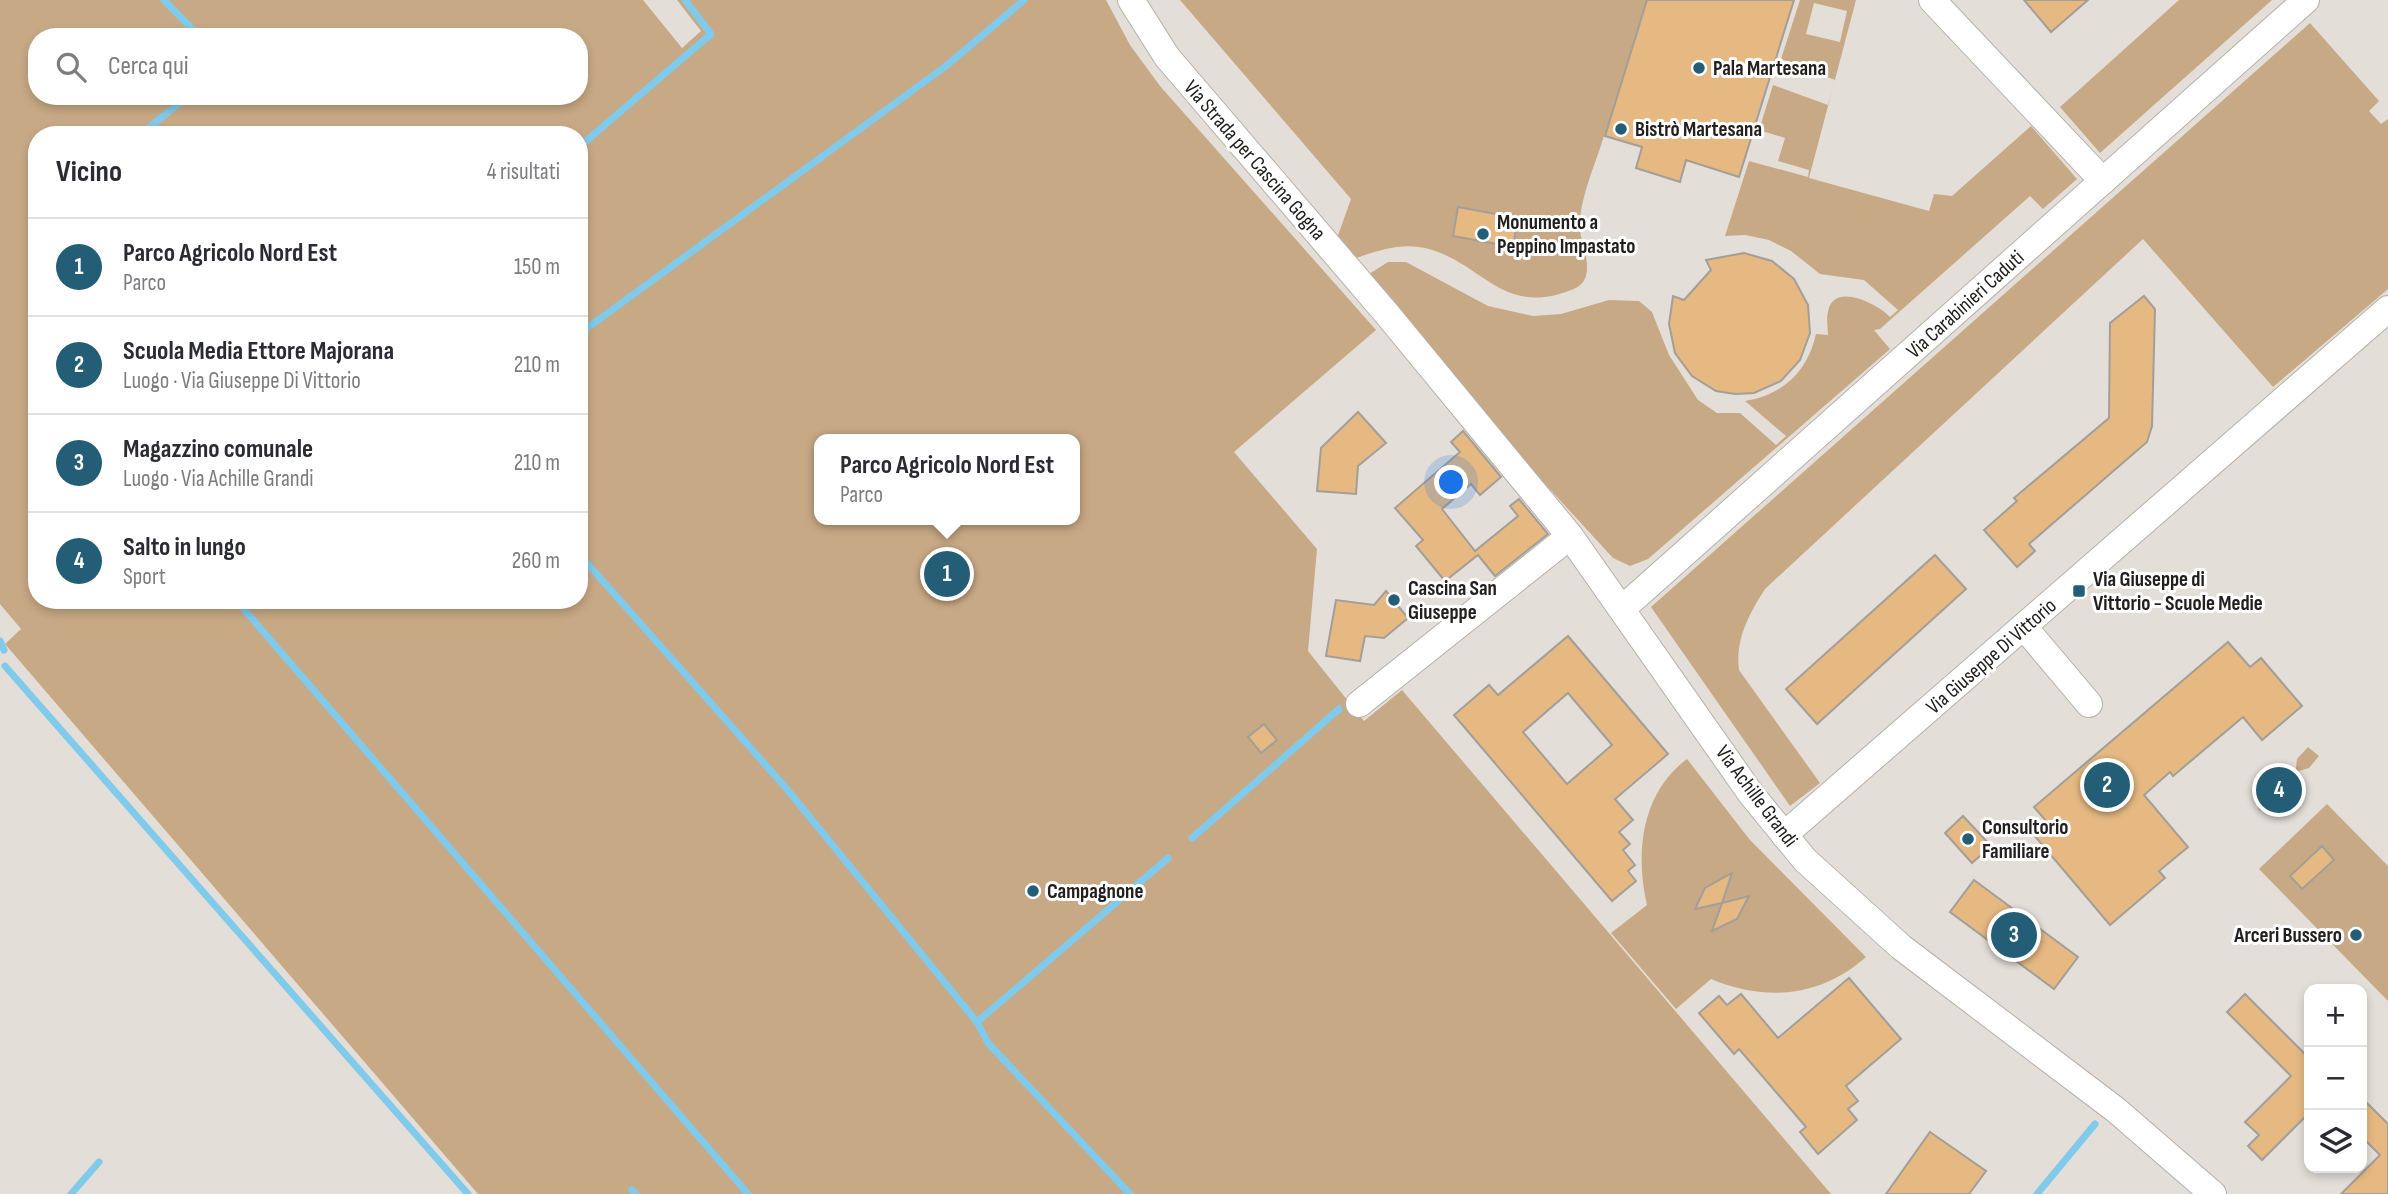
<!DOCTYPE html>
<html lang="it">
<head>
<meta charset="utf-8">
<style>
	:root { --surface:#fff; --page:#f7f7f7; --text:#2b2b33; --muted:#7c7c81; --line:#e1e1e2; --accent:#235d76 }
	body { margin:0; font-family:"Sofia Sans Condensed",sans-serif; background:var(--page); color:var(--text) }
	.controls { position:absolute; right:21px; bottom:21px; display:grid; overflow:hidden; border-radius:14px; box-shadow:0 4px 10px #0003 }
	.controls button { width:63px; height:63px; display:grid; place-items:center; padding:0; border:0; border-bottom:2px solid var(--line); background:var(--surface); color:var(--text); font:35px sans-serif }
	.you { position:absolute; left:1452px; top:483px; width:24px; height:24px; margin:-18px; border:5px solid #fff; border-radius:50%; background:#1a73e8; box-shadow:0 0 0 10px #1a73e833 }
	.badge { display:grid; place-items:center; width:46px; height:46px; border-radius:50%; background:var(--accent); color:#fff; font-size:23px; font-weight:700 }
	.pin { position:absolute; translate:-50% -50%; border:4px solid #fff; box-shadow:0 2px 7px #0006 }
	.popup { position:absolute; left:814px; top:434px; width:266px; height:91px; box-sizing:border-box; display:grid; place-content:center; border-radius:14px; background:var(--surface); filter:drop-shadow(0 2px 5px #0005); font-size:23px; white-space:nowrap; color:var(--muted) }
	.popup b { font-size:26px; color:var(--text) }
	.popup::after { content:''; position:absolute; left:50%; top:100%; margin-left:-14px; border:14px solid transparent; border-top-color:var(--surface) }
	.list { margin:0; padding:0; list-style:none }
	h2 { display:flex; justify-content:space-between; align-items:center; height:91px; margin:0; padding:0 28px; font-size:30px }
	h2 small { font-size:23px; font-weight:400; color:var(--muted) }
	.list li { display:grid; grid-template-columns:46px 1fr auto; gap:21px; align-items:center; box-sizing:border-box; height:98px; padding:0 28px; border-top:2px solid var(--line) }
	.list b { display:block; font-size:26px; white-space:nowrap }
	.list p { margin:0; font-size:23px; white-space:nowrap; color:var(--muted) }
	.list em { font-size:23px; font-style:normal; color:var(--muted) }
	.icon { flex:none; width:38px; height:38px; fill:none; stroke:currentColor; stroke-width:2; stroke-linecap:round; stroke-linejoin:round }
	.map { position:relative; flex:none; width:2388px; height:1194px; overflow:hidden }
	.search { position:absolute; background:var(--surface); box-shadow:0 4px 10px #0003; left:28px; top:28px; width:560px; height:77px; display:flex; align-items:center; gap:18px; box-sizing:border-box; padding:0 24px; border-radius:28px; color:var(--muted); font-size:26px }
	.panel { position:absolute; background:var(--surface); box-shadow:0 4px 10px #0003; left:28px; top:126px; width:560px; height:483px; border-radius:28px }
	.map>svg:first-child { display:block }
</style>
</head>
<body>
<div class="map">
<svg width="2388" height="1194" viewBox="0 0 2388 1194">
	<rect width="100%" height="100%" fill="#e4ded8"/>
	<!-- green -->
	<g fill="#c8a985" fill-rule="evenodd">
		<path d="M0 0H643L682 48 701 31 677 0H1106L1130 45 1160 86 1376 330 1234 452 1317 549 1308 651 1364 721 1402 690 1831 1194H478L5 644 21 629 0 604ZM37 37H579V96H37ZM37 135H579V600H37ZM819 439H1075V520H819Z"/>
		<path d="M1180 0H1794L1739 177 1687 161 1680 182 1636 168 1642 147 1604 136C1596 162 1583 191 1580 218 1577 238 1591 257 1586 276 1583 286 1574 289 1566 292 1502 314 1482 264 1429 249 1403 242 1380 250 1356 258L1369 274 1388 262H1406L1488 306 1533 316 1561 314 1609 300 1639 301 1652 312 1669 355 1698 400 1717 413H1740L1776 445 1786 436 1745 401C1783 395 1808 371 1816 334L1828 335C1828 328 1826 319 1828 312 1833 281 1878 304 1890 317L1898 310 1864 280 1820 274 1791 251 1769 240 1745 235 1725 236 1749 161 1808 177 1809 170 1778 161 1785 138 1759 130 1773 85 1828 105 1835 80 1781 59 1800 0H1856L1809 178 1929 211 1934 194 1952 196 2031 126 2077 179 2043 209 2030 196 1880 329 1874 330 1890 349 1648 559 1630 566 1613 558 1535 473 1337 238 1351 199ZM1814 3 1847 11 1840 42 1806 34ZM1458 208 1518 218 1513 247 1453 236Z"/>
		<path d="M2179 0H2272L2100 153 2060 107Z"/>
		<path d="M2310 23 2379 101 2369 111 2381 124 2388 119V289L2273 387 2143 239 1765 589C1749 614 1735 640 1739 670L1820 783 1790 806 1651 607Z"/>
		<path d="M2308 747 2319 756 2309 768 2299 771 2261 811 2258 809 2296 768 2297 759Z"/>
		<path d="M1687 759 1750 840 1866 957C1821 997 1766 1002 1711 979L1676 1009 1611 933 1647 905C1635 854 1641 793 1687 759Z"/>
		<path d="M2327 804 2388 866V1001L2259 869Z"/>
	</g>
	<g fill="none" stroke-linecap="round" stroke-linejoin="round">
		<!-- stream -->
		<g stroke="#80caec" stroke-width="7">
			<path d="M164 0 200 37"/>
			<path d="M140 135 188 96"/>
			<path d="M579 147 711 34 685 0"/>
			<path d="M579 334 946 66 1024 0"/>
			<path d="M579 554 786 788 977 1022 988 1043 1130 1194"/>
			<path d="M236 600 748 1194"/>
			<path d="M0 641 4 650"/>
			<path d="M5 666 468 1194"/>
			<path d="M1192 838 1339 709"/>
			<path d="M977 1022 1168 858"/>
			<path d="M632 1190 636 1194"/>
			<path d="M71 1194 99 1162"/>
			<path d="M2037 1194 2095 1124"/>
		</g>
	</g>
	<!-- building -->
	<g fill="#e6b982" stroke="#a39e98" stroke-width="2" fill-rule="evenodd">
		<path d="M1647 0H1794L1739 177 1686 160 1680 182 1636 168 1642 147 1605 136Z"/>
		<path d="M2024 0H2088L2051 32Z"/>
		<path d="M1458 207 1518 218 1513 247 1453 236Z"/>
		<path d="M1744 253 1772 261 1794 279 1808 305 1810 333 1800 360 1781 381 1754 393 1735 394 1716 391 1692 376 1675 353 1669 324 1673 296 1684 300 1711 270 1706 260Z"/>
		<path d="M2144 296 2155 309 2152 426 2147 442 2029 544 2035 551 2017 567 1984 530 2017 501 2014 498 2109 418 2110 323Z"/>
		<path d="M1358 412 1386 443 1358 466 1356 494 1317 491 1321 448Z"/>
		<path d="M1463 431 1501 477 1480 495 1471 484 1442 509 1475 551 1518 516 1510 506 1519 499 1548 534 1495 576 1478 555 1445 581 1416 546 1423 540 1395 508 1460 452 1451 442Z"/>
		<path d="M1935 555 1966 589 1817 724 1786 689Z"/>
		<path d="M1386 591 1408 618 1384 638 1365 636 1360 661 1326 656 1336 600 1374 605Z"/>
		<path d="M1568 636 1668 754 1615 799 1633 820 1619 832 1630 844 1623 850 1635 865 1628 871 1636 881 1612 901 1454 715 1489 685 1498 695ZM1568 693 1612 745 1567 784 1523 732Z"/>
		<path d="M2228 642 2250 667 2261 658 2302 706 2262 740 2243 717 2173 776 2170 772 2144 795 2188 847 2159 871 2165 878 2110 925 2033 834 2047 822 2034 807Z"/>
		<path d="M1264 724 1277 740 1261 753 1248 737Z"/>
		<path d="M1963 816 1991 846 1972 863 1945 833Z"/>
		<path d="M2322 846 2334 860 2302 889 2290 876Z"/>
		<path d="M1732 873 1722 903 1695 909 1705 888Z"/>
		<path d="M1974 880 2078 957 2054 989 1950 912Z"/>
		<path d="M1749 896 1737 919 1712 931 1722 903Z"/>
		<path d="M1849 978 1901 1039 1846 1086 1858 1101 1848 1109 1857 1120 1818 1154 1800 1132 1806 1127 1739 1049 1734 1054 1699 1013 1719 996 1727 1005 1741 994 1778 1038Z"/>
		<path d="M2245 994 2309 1058V1113L2262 1160 2248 1146 2259 1135 2245 1122 2291 1076 2227 1012Z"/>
		<path d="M2362 1098 2388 1124V1194H2341L2380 1155 2362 1137Z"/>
		<path d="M1930 1132 1986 1171 1969 1194H1886Z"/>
	</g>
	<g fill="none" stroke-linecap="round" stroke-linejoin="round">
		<defs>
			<g id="minor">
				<path d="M1131 0 1167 57 1387 314 1570 536 1751 794 1805 860 1901 947 2116 1110 2213 1194"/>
				<path d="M1932 0 2103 181"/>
				<path d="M1623 608 2306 0"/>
				<path d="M2024 627 2089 704"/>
				<path d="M1359 704 1570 536"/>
				<path d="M1784 835 2388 309"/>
			</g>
		</defs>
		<!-- minor casing -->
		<use href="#minor" stroke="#b6b0aa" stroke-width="28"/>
		<!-- minor -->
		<use href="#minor" stroke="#fff" stroke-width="26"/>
	</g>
	<!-- markers -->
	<g fill="#235d76" stroke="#fff" stroke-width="2.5">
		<circle cx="1699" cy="68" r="7"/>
		<circle cx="1621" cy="129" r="7"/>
		<circle cx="1483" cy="234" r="7"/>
		<rect x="2072" y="584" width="14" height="14" rx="3.5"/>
		<circle cx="1394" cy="600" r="7"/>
		<circle cx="1968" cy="839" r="7"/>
		<circle cx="1033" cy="891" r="7"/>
		<circle cx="2356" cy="935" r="7"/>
	</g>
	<g text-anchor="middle" stroke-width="6" stroke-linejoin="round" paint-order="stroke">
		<!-- poi labels -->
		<g font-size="21" font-weight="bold" fill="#22201e" stroke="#fff" text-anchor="start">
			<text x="1713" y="75">Pala Martesana</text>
			<text x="1635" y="136">Bistrò Martesana</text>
			<text x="1497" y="229">Monumento a<tspan x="1497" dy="24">Peppino Impastato</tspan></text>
			<text x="2093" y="586">Via Giuseppe di<tspan x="2093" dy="24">Vittorio - Scuole Medie</tspan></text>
			<text x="1408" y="595">Cascina San<tspan x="1408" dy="24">Giuseppe</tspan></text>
			<text x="1982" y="834">Consultorio<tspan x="1982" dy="24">Familiare</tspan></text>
			<text x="1047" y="898">Campagnone</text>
			<text x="2342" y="942" text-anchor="end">Arceri Bussero</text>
		</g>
		<!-- street labels -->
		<g font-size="21" fill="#22201e" stroke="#fff">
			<text transform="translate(1255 160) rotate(49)" y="7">Via Strada per Cascina Gogna</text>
			<text transform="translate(1965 304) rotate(-42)" y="7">Via Carabinieri Caduti</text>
			<text transform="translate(1991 656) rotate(-41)" y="7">Via Giuseppe Di Vittorio</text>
			<text transform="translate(1757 796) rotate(53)" y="7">Via Achille Grandi</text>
		</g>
	</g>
</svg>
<div class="controls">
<button>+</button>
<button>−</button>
<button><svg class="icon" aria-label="layers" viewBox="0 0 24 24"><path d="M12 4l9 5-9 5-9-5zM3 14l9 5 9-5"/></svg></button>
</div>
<div class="you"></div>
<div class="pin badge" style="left:947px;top:574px">1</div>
<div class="popup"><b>Parco Agricolo Nord Est</b>Parco</div>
<div class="pin badge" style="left:2107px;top:785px">2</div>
<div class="pin badge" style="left:2014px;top:935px">3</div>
<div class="pin badge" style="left:2279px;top:790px">4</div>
<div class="search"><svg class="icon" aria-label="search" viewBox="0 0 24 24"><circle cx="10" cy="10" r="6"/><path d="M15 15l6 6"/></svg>Cerca qui</div>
<section class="panel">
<h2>Vicino<small>4 risultati</small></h2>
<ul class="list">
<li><span class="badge">1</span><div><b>Parco Agricolo Nord Est</b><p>Parco</p></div><em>150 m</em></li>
<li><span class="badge">2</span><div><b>Scuola Media Ettore Majorana</b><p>Luogo · Via Giuseppe Di Vittorio</p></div><em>210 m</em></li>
<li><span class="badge">3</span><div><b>Magazzino comunale</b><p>Luogo · Via Achille Grandi</p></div><em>210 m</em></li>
<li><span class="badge">4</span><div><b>Salto in lungo</b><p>Sport</p></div><em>260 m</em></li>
</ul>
</section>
</div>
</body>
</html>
